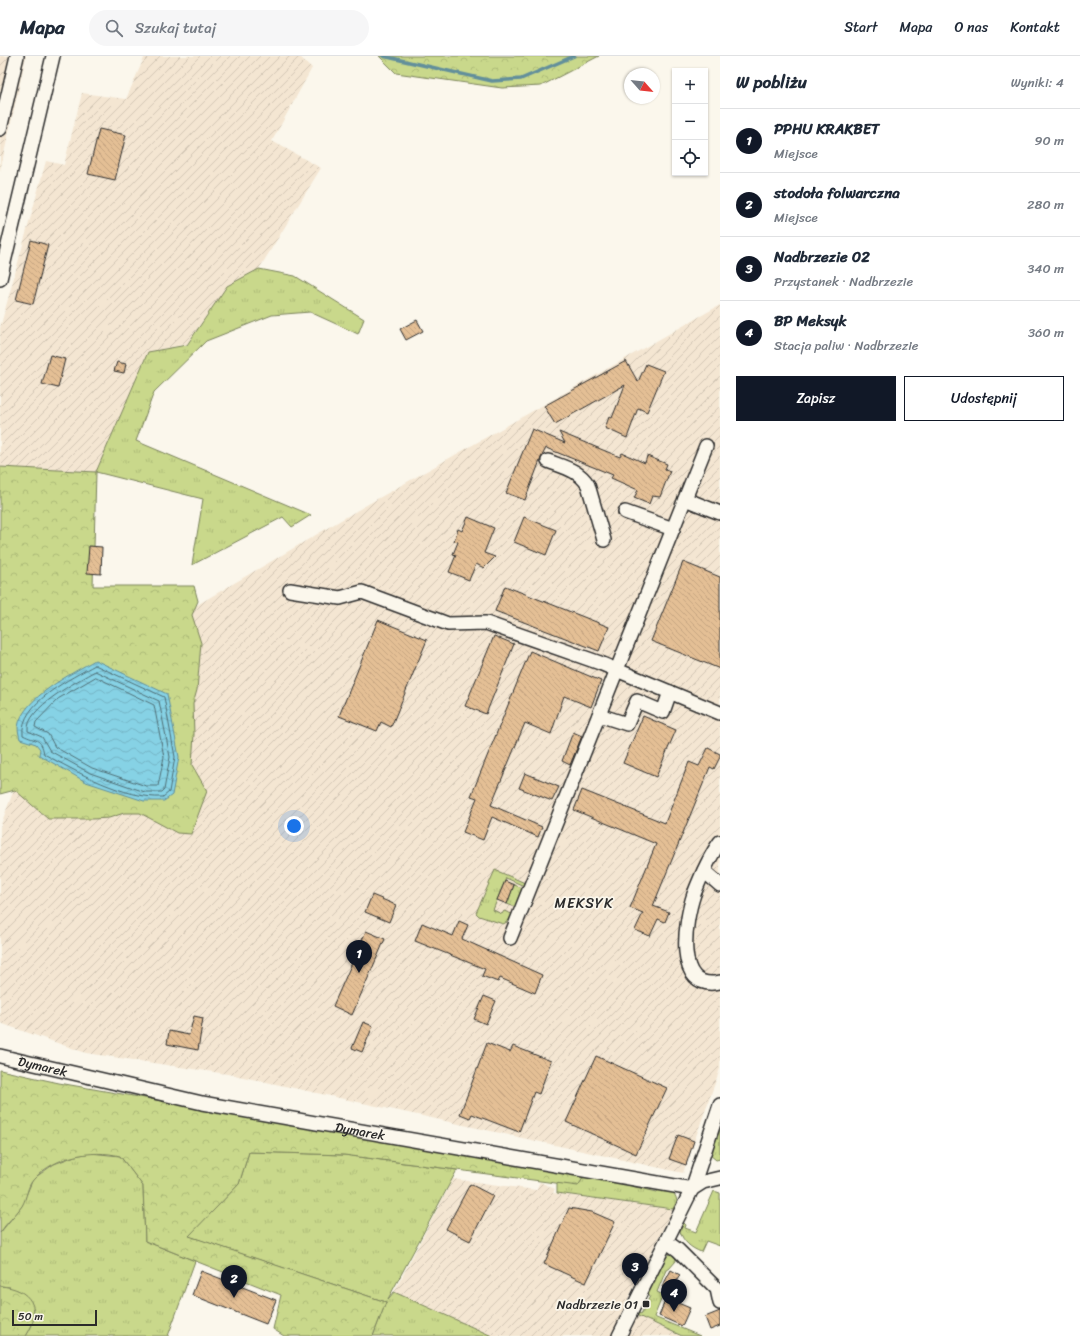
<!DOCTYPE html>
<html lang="pl">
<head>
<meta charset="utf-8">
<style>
	:root { --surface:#fff; --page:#f6f6f7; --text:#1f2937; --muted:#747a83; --line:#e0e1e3; --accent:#111827 }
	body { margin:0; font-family:Sriracha,sans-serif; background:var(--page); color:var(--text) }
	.controls { position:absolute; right:12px; top:12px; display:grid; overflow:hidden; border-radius:0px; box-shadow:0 1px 3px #0004 }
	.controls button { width:36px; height:36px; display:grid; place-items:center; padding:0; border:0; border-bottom:1px solid var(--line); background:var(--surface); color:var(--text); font:20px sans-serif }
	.compass { position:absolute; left:624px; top:12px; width:36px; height:36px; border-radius:50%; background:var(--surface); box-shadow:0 1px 3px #0004; rotate:117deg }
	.scale { position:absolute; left:12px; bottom:10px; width:85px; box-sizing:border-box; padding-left:4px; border:2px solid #2b2b2b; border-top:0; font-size:11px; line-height:14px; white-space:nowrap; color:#2b2b2b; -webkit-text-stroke:3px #fbf7ec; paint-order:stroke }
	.you { position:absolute; left:294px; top:770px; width:14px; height:14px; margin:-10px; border:3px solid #fff; border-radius:50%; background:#1a73e8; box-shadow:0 0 0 6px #1a73e833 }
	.badge { display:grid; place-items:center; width:26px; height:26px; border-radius:50%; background:var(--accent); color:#fff; font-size:13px; font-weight:700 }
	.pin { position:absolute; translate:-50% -33px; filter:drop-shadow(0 1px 2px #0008) }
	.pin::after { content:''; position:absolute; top:21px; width:14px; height:12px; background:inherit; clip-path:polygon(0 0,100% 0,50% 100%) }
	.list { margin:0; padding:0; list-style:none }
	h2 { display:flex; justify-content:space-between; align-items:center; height:52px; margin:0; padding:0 16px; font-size:17px }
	h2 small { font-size:13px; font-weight:400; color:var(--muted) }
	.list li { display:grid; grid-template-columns:26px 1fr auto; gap:12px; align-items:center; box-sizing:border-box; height:64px; padding:0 16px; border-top:1px solid var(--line) }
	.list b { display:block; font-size:15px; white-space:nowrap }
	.list p { margin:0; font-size:13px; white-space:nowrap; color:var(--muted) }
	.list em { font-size:13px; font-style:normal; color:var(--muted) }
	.actions { display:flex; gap:8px; padding:12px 16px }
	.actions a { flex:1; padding:9px 0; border:1px solid var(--accent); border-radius:0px; text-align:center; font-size:14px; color:var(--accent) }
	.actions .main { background:var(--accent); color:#fff }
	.icon { flex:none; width:22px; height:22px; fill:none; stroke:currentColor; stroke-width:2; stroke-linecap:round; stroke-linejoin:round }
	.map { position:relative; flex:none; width:720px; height:1280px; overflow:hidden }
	header { display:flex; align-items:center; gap:24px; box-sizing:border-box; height:56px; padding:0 20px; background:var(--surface); border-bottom:1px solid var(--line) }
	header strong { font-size:19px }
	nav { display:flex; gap:22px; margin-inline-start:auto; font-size:14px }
	.search { width:280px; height:36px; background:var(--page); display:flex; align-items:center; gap:10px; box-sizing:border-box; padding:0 14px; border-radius:22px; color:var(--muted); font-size:15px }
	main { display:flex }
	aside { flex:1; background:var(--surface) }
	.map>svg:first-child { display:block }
</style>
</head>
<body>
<header>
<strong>Mapa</strong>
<div class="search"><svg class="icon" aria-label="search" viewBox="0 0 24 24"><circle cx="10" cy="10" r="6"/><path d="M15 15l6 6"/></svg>Szukaj tutaj</div>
<nav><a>Start</a><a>Mapa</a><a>O nas</a><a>Kontakt</a></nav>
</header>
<main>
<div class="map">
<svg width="720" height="1280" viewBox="0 0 720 1280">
	<defs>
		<pattern id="industrial-furrows" width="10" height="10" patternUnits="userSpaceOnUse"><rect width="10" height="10" fill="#f4e6d2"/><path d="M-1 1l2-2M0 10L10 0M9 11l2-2" fill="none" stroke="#d1c5b4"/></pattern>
		<pattern id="grass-tufts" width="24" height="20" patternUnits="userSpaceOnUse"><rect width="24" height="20" fill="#c9d88b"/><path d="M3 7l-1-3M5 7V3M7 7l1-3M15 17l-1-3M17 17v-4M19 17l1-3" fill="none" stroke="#adba78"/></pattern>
		<pattern id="forest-crowns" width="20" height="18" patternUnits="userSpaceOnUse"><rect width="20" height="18" fill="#c9d88b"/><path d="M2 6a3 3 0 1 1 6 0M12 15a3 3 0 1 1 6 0" fill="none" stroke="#adba78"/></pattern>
		<pattern id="water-waves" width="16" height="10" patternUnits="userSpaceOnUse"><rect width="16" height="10" fill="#86d2e5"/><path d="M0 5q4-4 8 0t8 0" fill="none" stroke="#74b4c5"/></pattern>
		<pattern id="building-back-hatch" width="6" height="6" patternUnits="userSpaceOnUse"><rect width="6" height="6" fill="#e4bf95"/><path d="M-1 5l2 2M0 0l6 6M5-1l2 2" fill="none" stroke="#c4a481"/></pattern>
	</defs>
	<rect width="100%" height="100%" fill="#fbf7ec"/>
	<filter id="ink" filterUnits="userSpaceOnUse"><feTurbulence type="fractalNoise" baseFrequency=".025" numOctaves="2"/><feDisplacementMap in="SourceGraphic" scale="8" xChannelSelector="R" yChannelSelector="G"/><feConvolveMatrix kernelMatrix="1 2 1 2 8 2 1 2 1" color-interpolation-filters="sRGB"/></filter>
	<g filter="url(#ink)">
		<!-- industrial -->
		<g fill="url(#industrial-furrows)">
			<path d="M0 0H26L0 115Z"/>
			<path d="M145 0H299L312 12 272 85 321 112 259 213 227 230 187 288 148 296 96 416 0 411V272L46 105 64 109 82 37 126 43Z"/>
			<path d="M720 249V1013L683 1117 234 1019 86 997 0 967V771L50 636 363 451Z"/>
			<path d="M453 1123 536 1134 540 1126 555 1133 553 1137 673 1153 623 1253 682 1280H492L394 1236Z"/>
		</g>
		<!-- grass -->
		<g fill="url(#grass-tufts)" stroke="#7a825b">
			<path d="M259 213 295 220 364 263 358 278 310 256 272 259 206 285 154 336 136 385 311 459 292 471 283 461 192 509 203 443 96 416 148 296 187 289 227 230Z"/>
			<path d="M495 814 525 827 524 830 506 822 493 854 502 858 504 855 512 858 509 865 503 868 479 860 476 857Z"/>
			<path d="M514 829 523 832 515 851 507 848Z"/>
			<path d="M720 1067V1103L716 1104 710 1099Z"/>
			<path d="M249 1096 344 1099 457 1114 388 1243 394 1236 492 1280H373L386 1246 188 1180 239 1128Z"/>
			<path d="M90 1097 120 1100 143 1130 145 1185 195 1205 168 1280H26L32 1269 33 1261 10 1231 0 1230V1177L21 1151 33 1123 54 1108 75 1100Z"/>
			<path d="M585 1119 657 1136 658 1134C668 1134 675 1134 677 1145L673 1153 557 1137V1127L578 1129Z"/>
			<path d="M714 1135 720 1137V1190L706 1185 701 1196C691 1192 683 1186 680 1175L684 1167 686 1169 685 1172 696 1176Z"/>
			<path d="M670 1198 675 1199 676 1205 669 1213 666 1214 657 1236 663 1239 654 1261 700 1280H682L636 1259 637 1256 641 1258 650 1240 647 1238 665 1202Z"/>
		</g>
		<!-- forest -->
		<g fill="url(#forest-crowns)" stroke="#7a825b">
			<path d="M379 0H599L541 30 502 32 396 17Z"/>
			<path d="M0 411 96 416 93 530H194L198 545 192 559 201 587 197 634 193 648 194 678 192 709 207 735 191 778 177 777 140 757H124L109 762 93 763H48L15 734 0 738Z"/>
			<path d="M0 1014 59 1027 585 1119 578 1130 344 1099 249 1096 239 1128 189 1180 386 1246 373 1280H284L273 1273 281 1239 145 1185 143 1130 120 1100C92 1093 55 1100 34 1123 27 1130 27 1142 22 1150 15 1160 6 1167 0 1177Z"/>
			<path d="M0 1230C30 1232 44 1253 26 1280H0Z"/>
		</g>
		<!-- water -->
		<path fill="url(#water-waves)" stroke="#628f9b" d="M95 604 167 638 179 701 172 739 164 745H144L86 726 39 699 40 693 36 688 20 683C19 679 18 675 18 671 22 642 73 617 95 604Z"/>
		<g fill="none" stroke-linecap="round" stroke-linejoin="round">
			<!-- shore -->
			<g stroke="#4f6e75" stroke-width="1">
				<path d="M95 609 164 641 175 701 169 736 163 741C124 743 77 716 44 698 41 681 36 686 23 679 19 647 72 622 95 609Z"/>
				<path d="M95 615 159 645 170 701 164 734 162 736H145L90 717 50 695 42 681 28 675C25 652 78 625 95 615Z"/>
				<path d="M96 621 154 649 164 701 158 730H146L92 712 55 691 48 678 35 671 36 666 58 643Z"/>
			</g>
			<!-- stream -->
			<path stroke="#628f9b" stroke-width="3.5" d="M383 0 492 25 521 23 574 0"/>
		</g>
		<!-- building -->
		<g fill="url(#building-back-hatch)" stroke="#2b2b2b">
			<path d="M99 73 126 79 115 124 88 118Z"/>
			<path d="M31 184 48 189 33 248 16 244Z"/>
			<path d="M417 264 423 275 406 284 400 273Z"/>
			<path d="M50 299 65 303 58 332 42 328Z"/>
			<path d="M626 305 638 326 646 308 664 315 647 356 638 352 627 382 605 372 609 361 612 362 625 329 555 368 544 350Z"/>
			<path d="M117 306 126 308 124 317 114 315Z"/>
			<path d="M532 373 565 387 559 376 620 401 622 397 645 407 647 400 667 408 665 413 670 415 660 441 652 440 649 448 634 442 638 434 611 422 613 419 546 392 541 402 525 444 506 437Z"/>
			<path d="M468 461 494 472 484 497 495 501 484 512 476 508 469 524 449 516 456 499 453 498 458 486 454 485 458 473 462 475Z"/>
			<path d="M524 461 556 474 546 499 514 486Z"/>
			<path d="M89 490 102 491 101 518 87 517Z"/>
			<path d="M683 506 720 521V613L651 585Z"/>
			<path d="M505 530 609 571 599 595 495 555Z"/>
			<path d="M378 564 427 584 391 671 381 666 377 675 339 660Z"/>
			<path d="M494 580 514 588 486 658 465 650Z"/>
			<path d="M530 595 601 625 591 651 564 640 551 678 525 667 491 749 542 771 538 781 492 761 483 784 463 776 477 742 471 740Z"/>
			<path d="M643 660 676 674 656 721 623 707Z"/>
			<path d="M573 676 582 680 570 709 562 705Z"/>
			<path d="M708 692 720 698V701L714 713 710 711 653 850 669 856 665 866 658 863 650 880 635 874 643 857 630 852 656 788 574 754 582 734 665 767 689 706 699 710Z"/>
			<path d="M525 717 559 731 552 745 519 732Z"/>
			<path d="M505 825 514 829 507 848 497 844Z"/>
			<path d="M372 839 396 849 389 866 365 856Z"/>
			<path d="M459 865 468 869 462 883 542 919 535 937 500 922 498 926 482 920 485 913 415 885 422 867 453 880Z"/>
			<path d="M366 875 385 883 352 959 333 950Z"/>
			<path d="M484 940 496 945 486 968 474 963Z"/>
			<path d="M194 960 203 962 198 994 167 988 169 975 189 979Z"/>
			<path d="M363 966 373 970 362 996 352 992Z"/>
			<path d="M487 987 510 996 513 990 551 1005 539 1038 534 1036 519 1076 472 1058 470 1062 460 1058Z"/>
			<path d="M596 1000 667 1032 636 1098 566 1066Z"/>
			<path d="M678 1079 694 1085 686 1109 669 1103Z"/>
			<path d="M470 1128 493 1140 470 1185 446 1173Z"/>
			<path d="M569 1152 592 1156 615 1166 586 1227 544 1208Z"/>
			<path d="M671 1214 680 1219 670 1236 662 1231Z"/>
			<path d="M201 1215 276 1244 266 1268 192 1239Z"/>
			<path d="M666 1242 690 1252 682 1270 659 1260Z"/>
			<path d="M720 1255V1270L710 1274 705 1261Z"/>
		</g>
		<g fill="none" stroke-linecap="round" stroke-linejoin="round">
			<defs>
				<g id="minor">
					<path d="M0 73 17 0"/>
					<path d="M0 223 53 0"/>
					<path d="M548 405C563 411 579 414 588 429L604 484"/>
					<path d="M685 443 720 457"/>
					<path d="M625 456 673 473"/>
					<path d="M290 534 340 542 362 536 448 568 486 567 600 607 720 657"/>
					<path d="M599 659 627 668 637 645 663 656 670 636"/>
					<path d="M720 786C709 801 701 820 694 838 685 864 673 937 720 926"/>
					<path d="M704 815 720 829"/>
					<path d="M510 882 706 390"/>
					<path id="s1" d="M0 1000 202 1047 692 1133 703 1126 720 1122"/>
					<path d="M667 1186 678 1194 717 1233 720 1247"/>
					<path d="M619 1280 692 1133 720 1049"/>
				</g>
			</defs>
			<!-- minor casing -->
			<use href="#minor" stroke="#2b2b2b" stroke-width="16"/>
			<!-- minor -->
			<use href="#minor" stroke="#fbf7ec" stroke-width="13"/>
		</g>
	</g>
	<!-- markers -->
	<rect fill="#2b2b2b" stroke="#fbf7ec" stroke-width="1.5" x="642" y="1244" width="8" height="8" rx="2"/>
	<g text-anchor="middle" stroke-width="3.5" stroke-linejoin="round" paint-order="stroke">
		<!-- street labels -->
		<g font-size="13" fill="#2b2b2b" stroke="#fbf7ec">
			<text dy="5" stroke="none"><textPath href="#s1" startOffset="44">Dymarek</textPath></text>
			<text dy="5" stroke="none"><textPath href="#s1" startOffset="368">Dymarek</textPath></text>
		</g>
		<!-- poi labels -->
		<g font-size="13" fill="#2b2b2b" stroke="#fbf7ec" text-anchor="end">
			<text x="638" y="1253">Nadbrzezie 01</text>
		</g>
		<!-- neighbourhood labels -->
		<g font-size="14" letter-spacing="1" fill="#2b2b2b" stroke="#fbf7ec">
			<text x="584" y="852">MEKSYK</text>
		</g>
	</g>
</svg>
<div class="controls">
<button>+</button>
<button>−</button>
<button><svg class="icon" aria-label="locate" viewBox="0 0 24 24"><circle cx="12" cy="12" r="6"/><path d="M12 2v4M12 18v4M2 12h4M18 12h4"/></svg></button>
</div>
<svg class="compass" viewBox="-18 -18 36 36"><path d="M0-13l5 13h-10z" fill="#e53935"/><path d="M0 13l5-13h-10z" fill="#747a83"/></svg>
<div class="scale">50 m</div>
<div class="you"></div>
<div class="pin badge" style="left:359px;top:917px">1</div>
<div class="pin badge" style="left:234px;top:1242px">2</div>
<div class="pin badge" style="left:635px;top:1230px">3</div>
<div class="pin badge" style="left:674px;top:1256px">4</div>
</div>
<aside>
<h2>W pobliżu<small>Wyniki: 4</small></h2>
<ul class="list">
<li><span class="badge">1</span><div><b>PPHU KRAKBET</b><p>Miejsce</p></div><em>90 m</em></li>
<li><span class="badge">2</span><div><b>stodoła folwarczna</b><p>Miejsce</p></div><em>280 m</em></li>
<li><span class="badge">3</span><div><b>Nadbrzezie 02</b><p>Przystanek · Nadbrzezie</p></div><em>340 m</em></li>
<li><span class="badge">4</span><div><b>BP Meksyk</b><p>Stacja paliw · Nadbrzezie</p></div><em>360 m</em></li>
</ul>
<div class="actions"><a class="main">Zapisz</a><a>Udostępnij</a></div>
</aside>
</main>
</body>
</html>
